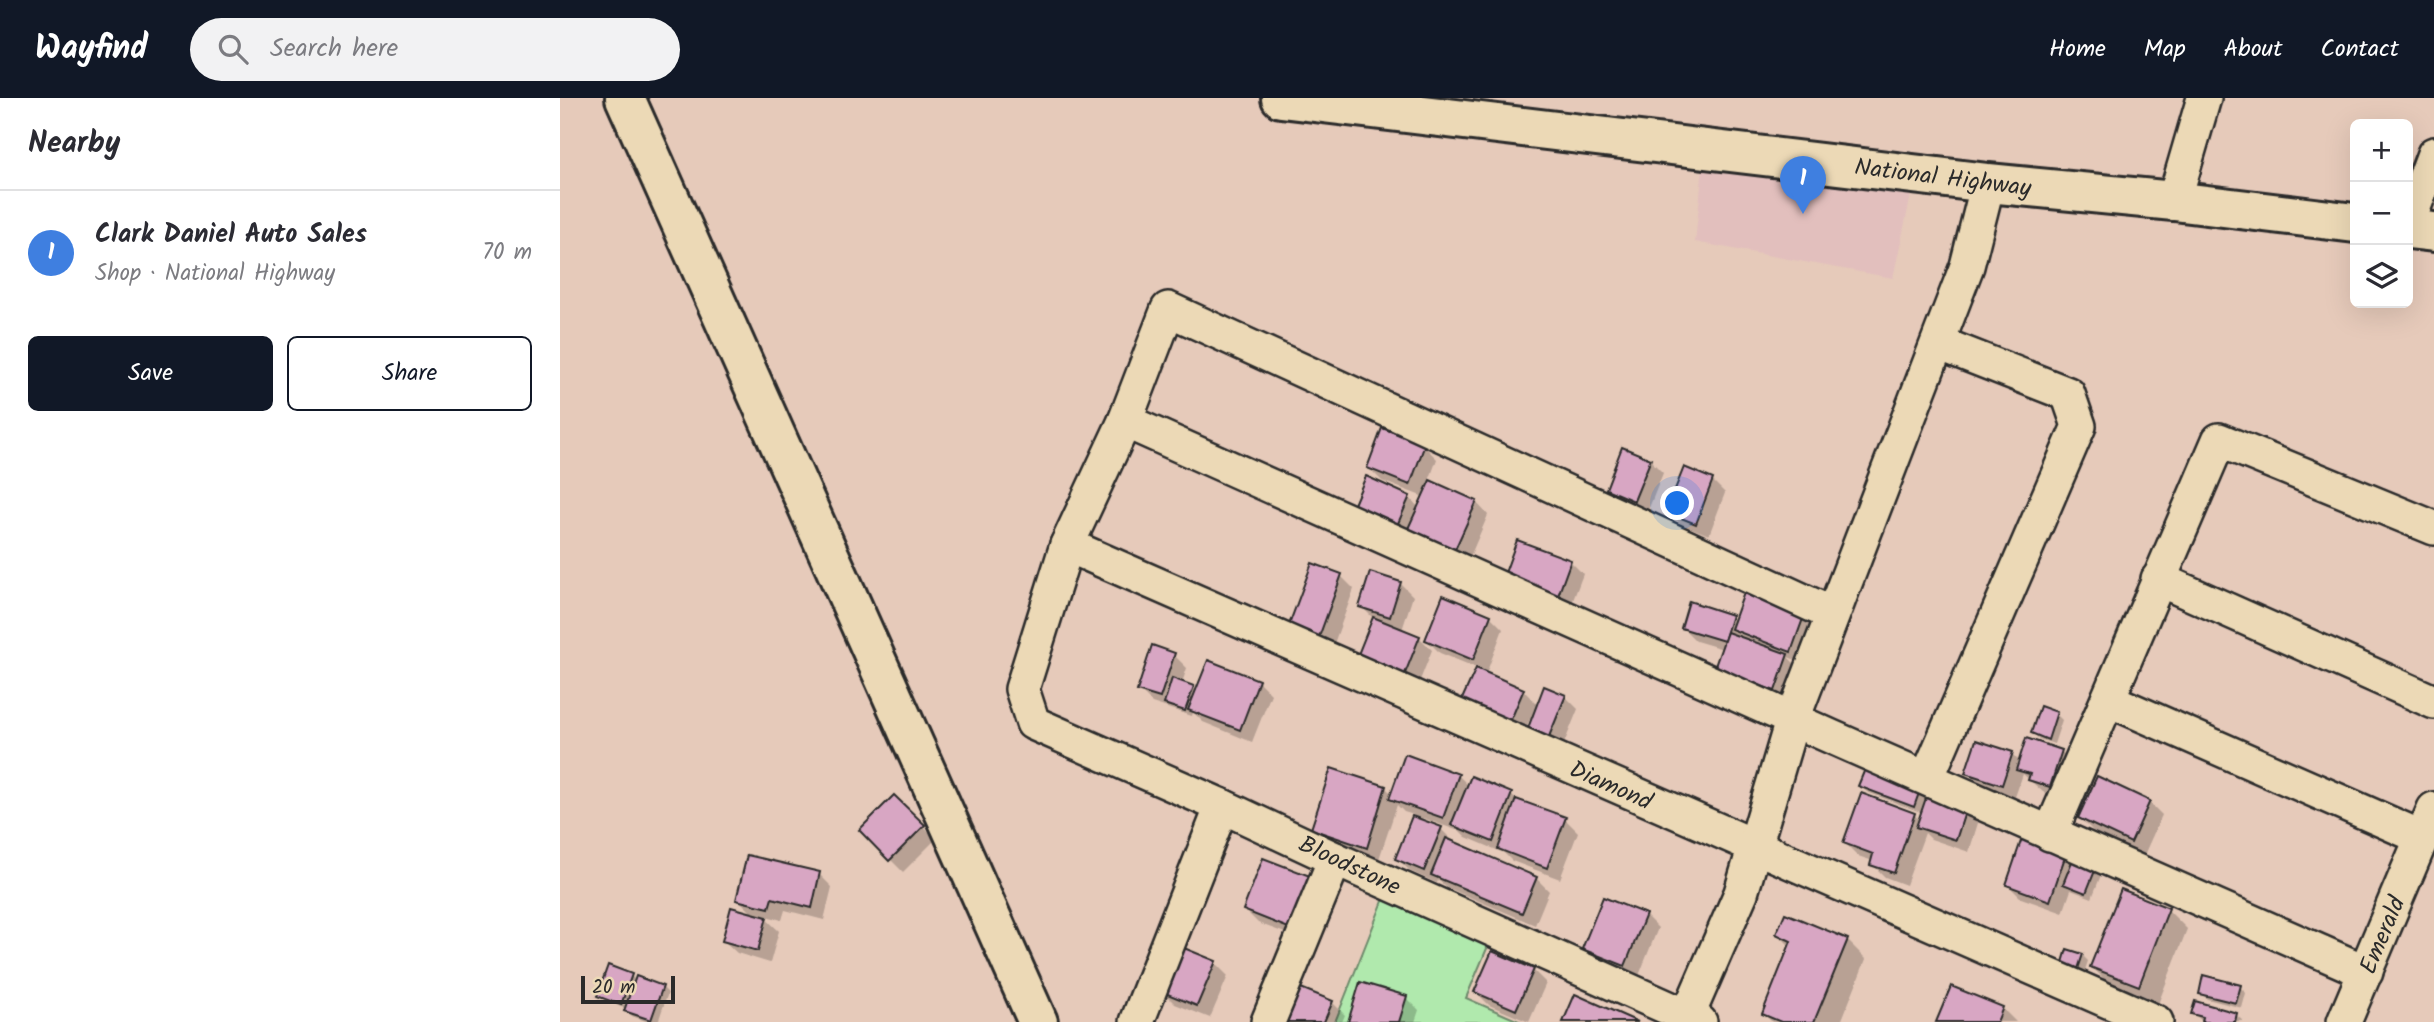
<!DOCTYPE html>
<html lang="en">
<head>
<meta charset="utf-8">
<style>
	:root { --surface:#fff; --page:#f2f2f3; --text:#2b2b33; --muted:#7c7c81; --line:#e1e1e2; --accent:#111827 }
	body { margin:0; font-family:Kalam,sans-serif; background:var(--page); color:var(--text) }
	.controls { position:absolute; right:21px; top:21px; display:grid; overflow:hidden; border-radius:10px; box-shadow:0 7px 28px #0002 }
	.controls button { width:63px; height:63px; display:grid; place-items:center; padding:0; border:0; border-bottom:2px solid var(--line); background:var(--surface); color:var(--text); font:35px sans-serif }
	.scale { position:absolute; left:21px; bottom:18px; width:94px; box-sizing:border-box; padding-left:7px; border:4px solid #2b2b2b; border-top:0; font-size:19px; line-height:24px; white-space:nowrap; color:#2b2b2b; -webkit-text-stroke:5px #ecd9b6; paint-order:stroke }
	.you { position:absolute; left:1118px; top:406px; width:24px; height:24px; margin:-18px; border:5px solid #fff; border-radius:50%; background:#1a73e8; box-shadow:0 0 0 10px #1a73e833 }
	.badge { display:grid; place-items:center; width:46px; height:46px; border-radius:50%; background:var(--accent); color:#fff; font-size:23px; font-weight:700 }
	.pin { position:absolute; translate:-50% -58px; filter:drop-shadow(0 2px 4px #0008) }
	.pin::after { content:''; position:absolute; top:37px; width:24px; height:21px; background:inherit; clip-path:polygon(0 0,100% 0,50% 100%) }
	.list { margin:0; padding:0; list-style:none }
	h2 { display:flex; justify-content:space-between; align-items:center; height:91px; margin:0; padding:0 28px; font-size:30px }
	h2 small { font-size:23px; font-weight:400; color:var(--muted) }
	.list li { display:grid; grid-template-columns:46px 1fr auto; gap:21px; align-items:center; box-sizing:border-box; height:126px; padding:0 28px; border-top:2px solid var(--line) }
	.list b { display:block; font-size:26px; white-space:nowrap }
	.list p { margin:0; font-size:23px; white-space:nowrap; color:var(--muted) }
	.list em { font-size:23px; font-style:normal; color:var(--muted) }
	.actions { display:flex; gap:14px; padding:21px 28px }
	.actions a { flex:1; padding:16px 0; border:2px solid var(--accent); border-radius:10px; text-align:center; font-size:24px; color:var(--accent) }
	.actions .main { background:var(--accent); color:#fff }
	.icon { flex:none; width:38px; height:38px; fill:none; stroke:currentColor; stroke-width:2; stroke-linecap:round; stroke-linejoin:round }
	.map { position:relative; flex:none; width:1874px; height:924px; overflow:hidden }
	header { display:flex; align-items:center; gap:42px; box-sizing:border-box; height:98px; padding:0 35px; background:var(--accent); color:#fff }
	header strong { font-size:33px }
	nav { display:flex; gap:38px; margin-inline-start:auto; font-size:24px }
	.search { width:490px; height:63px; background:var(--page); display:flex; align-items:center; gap:18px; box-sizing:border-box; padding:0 24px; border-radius:38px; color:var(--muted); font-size:26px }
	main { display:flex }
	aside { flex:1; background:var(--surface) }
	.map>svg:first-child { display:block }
</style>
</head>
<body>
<header>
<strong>Wayfind</strong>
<div class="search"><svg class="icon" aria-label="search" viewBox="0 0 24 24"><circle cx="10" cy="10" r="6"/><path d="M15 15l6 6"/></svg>Search here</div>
<nav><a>Home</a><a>Map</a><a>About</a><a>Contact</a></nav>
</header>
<main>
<aside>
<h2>Nearby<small></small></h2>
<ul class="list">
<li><span class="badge" style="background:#3f7fe0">1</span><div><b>Clark Daniel Auto Sales</b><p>Shop · National Highway</p></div><em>70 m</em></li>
</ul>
<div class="actions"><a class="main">Save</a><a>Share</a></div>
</aside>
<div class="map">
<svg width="1874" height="924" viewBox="0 0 1874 924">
	<rect width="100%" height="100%" fill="#e6caba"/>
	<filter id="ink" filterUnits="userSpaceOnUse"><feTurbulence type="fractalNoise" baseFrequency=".0143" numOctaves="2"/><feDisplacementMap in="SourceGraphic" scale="14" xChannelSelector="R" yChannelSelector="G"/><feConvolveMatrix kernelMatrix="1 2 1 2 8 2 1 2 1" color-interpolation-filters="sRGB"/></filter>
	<g filter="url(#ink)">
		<!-- built -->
		<path fill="#e2bfbd" d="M1144 61 1353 88 1333 180 1135 144Z"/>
		<!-- green -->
		<path fill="#b0e9ad" stroke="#6e8a6c" stroke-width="2" d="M825 798 928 848 906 900 961 924H775Z"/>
		<!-- shadow -->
		<g fill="#0003">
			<path d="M864 348 877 361 869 383 916 404 928 417 906 468 807 424 849 399 859 410 864 399 822 383 809 370Z"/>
			<path d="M1090 362 1103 375 1087 415 1061 404 1048 391Z"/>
			<path d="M1152 382 1165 395 1149 437 1121 426 1108 414Z"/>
			<path d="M1010 463 1023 476 1007 518 956 499Z"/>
			<path d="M753 467 781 478 794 491 772 551 744 540Z"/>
			<path d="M840 485 853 498 842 532 859 539 872 552 853 600 814 521 801 508Z"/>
			<path d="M1244 517 1257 530 1244 565 1228 559 1240 571 1227 605 1169 583 1163 551 1136 543 1123 530 1171 518 1176 523Z"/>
			<path d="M930 518 943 531 926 576 963 592 978 607 1005 598 1018 611 999 658 972 623 970 621 960 643 900 609 917 570 880 555 867 542Z"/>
			<path d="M614 557 627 570 622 585 634 589 637 593 698 583 711 596 692 644 643 624 633 614 632 618 592 605 579 592Z"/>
			<path d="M1496 616 1502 622 1494 646 1479 641 1473 635Z"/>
			<path d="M1501 653 1514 666 1502 701 1483 694 1463 676 1455 699 1420 687 1407 674 1452 656 1460 664Z"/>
			<path d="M772 672 826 690 833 697 898 677 909 688 912 681 951 697 958 703 1005 721 1018 734 1000 781 952 763 944 755 906 739 897 730 896 732 863 720 862 723 881 731 894 744 976 780 989 793 975 827 886 789 878 782 877 785 850 773 837 760 854 717 844 714 837 707 819 761 766 743 753 730Z"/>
			<path d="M1300 688 1359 694 1367 702 1405 712 1418 725 1409 754 1371 741 1365 735 1346 787 1325 779 1312 766 1313 763 1298 758 1285 745 1354 716 1360 723 1363 715 1307 694Z"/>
			<path d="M334 699 376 741 343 774 301 732Z"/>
			<path d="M1589 704 1602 717 1584 757 1533 733 1520 720Z"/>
			<path d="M1505 758 1513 765 1535 771 1541 777 1532 800 1511 792 1503 815 1461 800 1448 787Z"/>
			<path d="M704 763 744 842 698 825 685 812Z"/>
			<path d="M259 776 272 789 264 822 225 812 222 822 202 817 219 833 210 865 177 855 164 843 194 817 178 801Z"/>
			<path d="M1562 793 1608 812 1627 831 1598 906 1551 888 1532 869Z"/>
			<path d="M1085 817 1098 830 1078 880 1037 864 1024 851Z"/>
			<path d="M1218 836 1287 842 1306 861 1281 924H1212L1204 916 1231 849Z"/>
			<path d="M1522 857 1528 863 1523 878 1510 874Z"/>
			<path d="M655 865 668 878 650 920 615 906 602 893Z"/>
			<path d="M973 872 986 885 969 924 929 907 916 894Z"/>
			<path d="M71 878 76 883 102 889 108 895 98 924H88L72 918 67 911 45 903 39 897Z"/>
			<path d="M1680 889 1686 895 1682 910 1647 901 1641 895Z"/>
			<path d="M846 899 859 912 855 924H790Z"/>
			<path d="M772 904 785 917 782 924H722Z"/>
			<path d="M1442 910 1456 924H1378Z"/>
			<path d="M1633 915 1676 917 1683 923 1643 924Z"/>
		</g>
		<!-- building -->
		<g fill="#d8a6c3" stroke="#2b2b2b" stroke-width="2">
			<path d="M822 330 865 346 850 387 807 370Z"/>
			<path d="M1062 349 1091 361 1074 403 1046 391Z"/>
			<path d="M1124 369 1153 381 1136 426 1106 414Z"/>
			<path d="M806 378 850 398 836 430 792 411Z"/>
			<path d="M870 382 917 403 893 456 846 435Z"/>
			<path d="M957 442 1011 462 995 506 941 486Z"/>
			<path d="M752 465 782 476 759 539 729 527Z"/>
			<path d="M810 474 841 484 830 519 799 509Z"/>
			<path d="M1185 492 1245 515 1231 554 1171 531Z"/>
			<path d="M883 497 931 517 913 562 865 542Z"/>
			<path d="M1129 503 1172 517 1164 543 1121 530Z"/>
			<path d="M813 519 860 538 840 588 793 569Z"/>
			<path d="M1167 534 1228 556 1215 593 1154 571Z"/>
			<path d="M592 547 615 555 600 600 577 593Z"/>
			<path d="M648 562 699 582 680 632 628 612Z"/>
			<path d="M916 570 964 591 947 631 898 610Z"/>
			<path d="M612 580 634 588 625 613 604 606Z"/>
			<path d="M984 588 1006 597 986 646 965 638Z"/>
			<path d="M1480 608 1497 614 1488 642 1471 635Z"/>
			<path d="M1466 640 1502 652 1490 689 1468 682 1470 676 1456 672Z"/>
			<path d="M1416 642 1453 654 1442 687 1405 675Z"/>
			<path d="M845 656 899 676 883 720 829 701Z"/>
			<path d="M771 670 826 688 807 750 751 731Z"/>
			<path d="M1305 671 1360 692 1354 709 1298 688Z"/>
			<path d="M911 678 952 695 933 744 891 727Z"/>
			<path d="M1537 678 1590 703 1571 745 1518 720Z"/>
			<path d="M1301 695 1355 715 1334 775 1310 767 1313 756 1283 745Z"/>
			<path d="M334 697 365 727 329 763 299 732Z"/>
			<path d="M1367 697 1406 711 1396 742 1356 729Z"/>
			<path d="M956 701 1006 719 987 770 938 751Z"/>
			<path d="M852 718 882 729 864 773 835 761Z"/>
			<path d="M886 740 977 779 962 815 871 777Z"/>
			<path d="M1462 740 1506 756 1490 803 1446 787Z"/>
			<path d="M187 757 260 774 252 810 212 800 209 810 176 802Z"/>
			<path d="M703 760 750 778 731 831 683 812Z"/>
			<path d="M1513 761 1536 770 1526 795 1503 786Z"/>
			<path d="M1561 791 1609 810 1579 888 1530 869Z"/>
			<path d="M1043 799 1086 816 1065 868 1022 851Z"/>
			<path d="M171 809 207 819 198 853 162 843Z"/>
			<path d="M1225 815 1288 841 1254 924H1221L1202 916 1231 843 1216 836Z"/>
			<path d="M619 848 656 863 637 908 600 893Z"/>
			<path d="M1507 851 1523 856 1517 874 1502 868Z"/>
			<path d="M932 853 974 871 956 912 914 894Z"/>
			<path d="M48 867 72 876 61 907 37 898Z"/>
			<path d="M1643 877 1681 887 1676 905 1639 896Z"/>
			<path d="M76 878 103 888 91 922 64 913Z"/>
			<path d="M800 884 847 898 839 924H788Z"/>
			<path d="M731 886 773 903 764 924H724Z"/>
			<path d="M1391 888 1443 909 1437 924H1376Z"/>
			<path d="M1015 896 1078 924H1003Z"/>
			<path d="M1635 903 1677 915 1675 924H1642L1643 919 1631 916Z"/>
		</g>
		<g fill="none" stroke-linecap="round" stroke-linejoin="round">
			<defs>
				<g id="minor">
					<path d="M1614 103 1644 0"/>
					<path d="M1848 125 1874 56"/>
					<path d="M565 323C978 509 1391 693 1806 874"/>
					<path d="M507 447 1596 924"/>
					<path d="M1598 481 1874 604"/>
					<path d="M1549 602 1863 740"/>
					<path d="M1367 680 1519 328 1508 296 1378 245"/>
					<path d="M1490 736 1659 342 1874 430"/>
					<path d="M1127 919 1181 795 1232 623 1407 168 1428 85"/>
					<path d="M577 924 662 708"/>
					<path d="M708 924 775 761"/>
					<path d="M1140 924 775 761 662 708 473 625 462 591 507 447 565 323 608 211 1272 516"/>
					<path d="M1784 924 1874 711"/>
				</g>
				<path id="tertiary" d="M65 0 478 924"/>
				<g id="primary">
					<path d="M721 0 1428 85 1614 103 1795 125"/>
					<path d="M1848 131 1874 134"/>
				</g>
			</defs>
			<!-- minor casing -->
			<use href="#minor" stroke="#2b2b2b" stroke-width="38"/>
			<!-- tertiary casing -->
			<use href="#tertiary" stroke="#2b2b2b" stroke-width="44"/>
			<!-- primary casing -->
			<use href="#primary" stroke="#2b2b2b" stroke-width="44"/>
			<!-- minor -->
			<use href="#minor" stroke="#ecd9b6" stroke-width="33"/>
			<!-- tertiary -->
			<use href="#tertiary" stroke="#ecd9b6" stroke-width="38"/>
			<!-- primary -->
			<use href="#primary" stroke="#ecd9b6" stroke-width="38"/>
		</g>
	</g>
	<g text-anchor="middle" stroke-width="6" stroke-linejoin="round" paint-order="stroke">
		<!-- street labels -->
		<g font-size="24" fill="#2b2b2b" stroke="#ecd9b6">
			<text transform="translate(1383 79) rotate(7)" y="8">National Highway</text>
			<text transform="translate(1051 687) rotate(24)" y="8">Diamond</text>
			<text transform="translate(790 767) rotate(25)" y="8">Bloodstone</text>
			<text transform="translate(1822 837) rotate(-67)" y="8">Emerald</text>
		</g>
	</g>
</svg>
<div class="controls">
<button>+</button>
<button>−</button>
<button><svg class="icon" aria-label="layers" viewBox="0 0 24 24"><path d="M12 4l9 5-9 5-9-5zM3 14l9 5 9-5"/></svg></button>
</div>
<div class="scale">20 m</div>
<div class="you"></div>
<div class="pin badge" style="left:1243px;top:116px;background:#3f7fe0">1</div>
</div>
</main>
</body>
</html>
